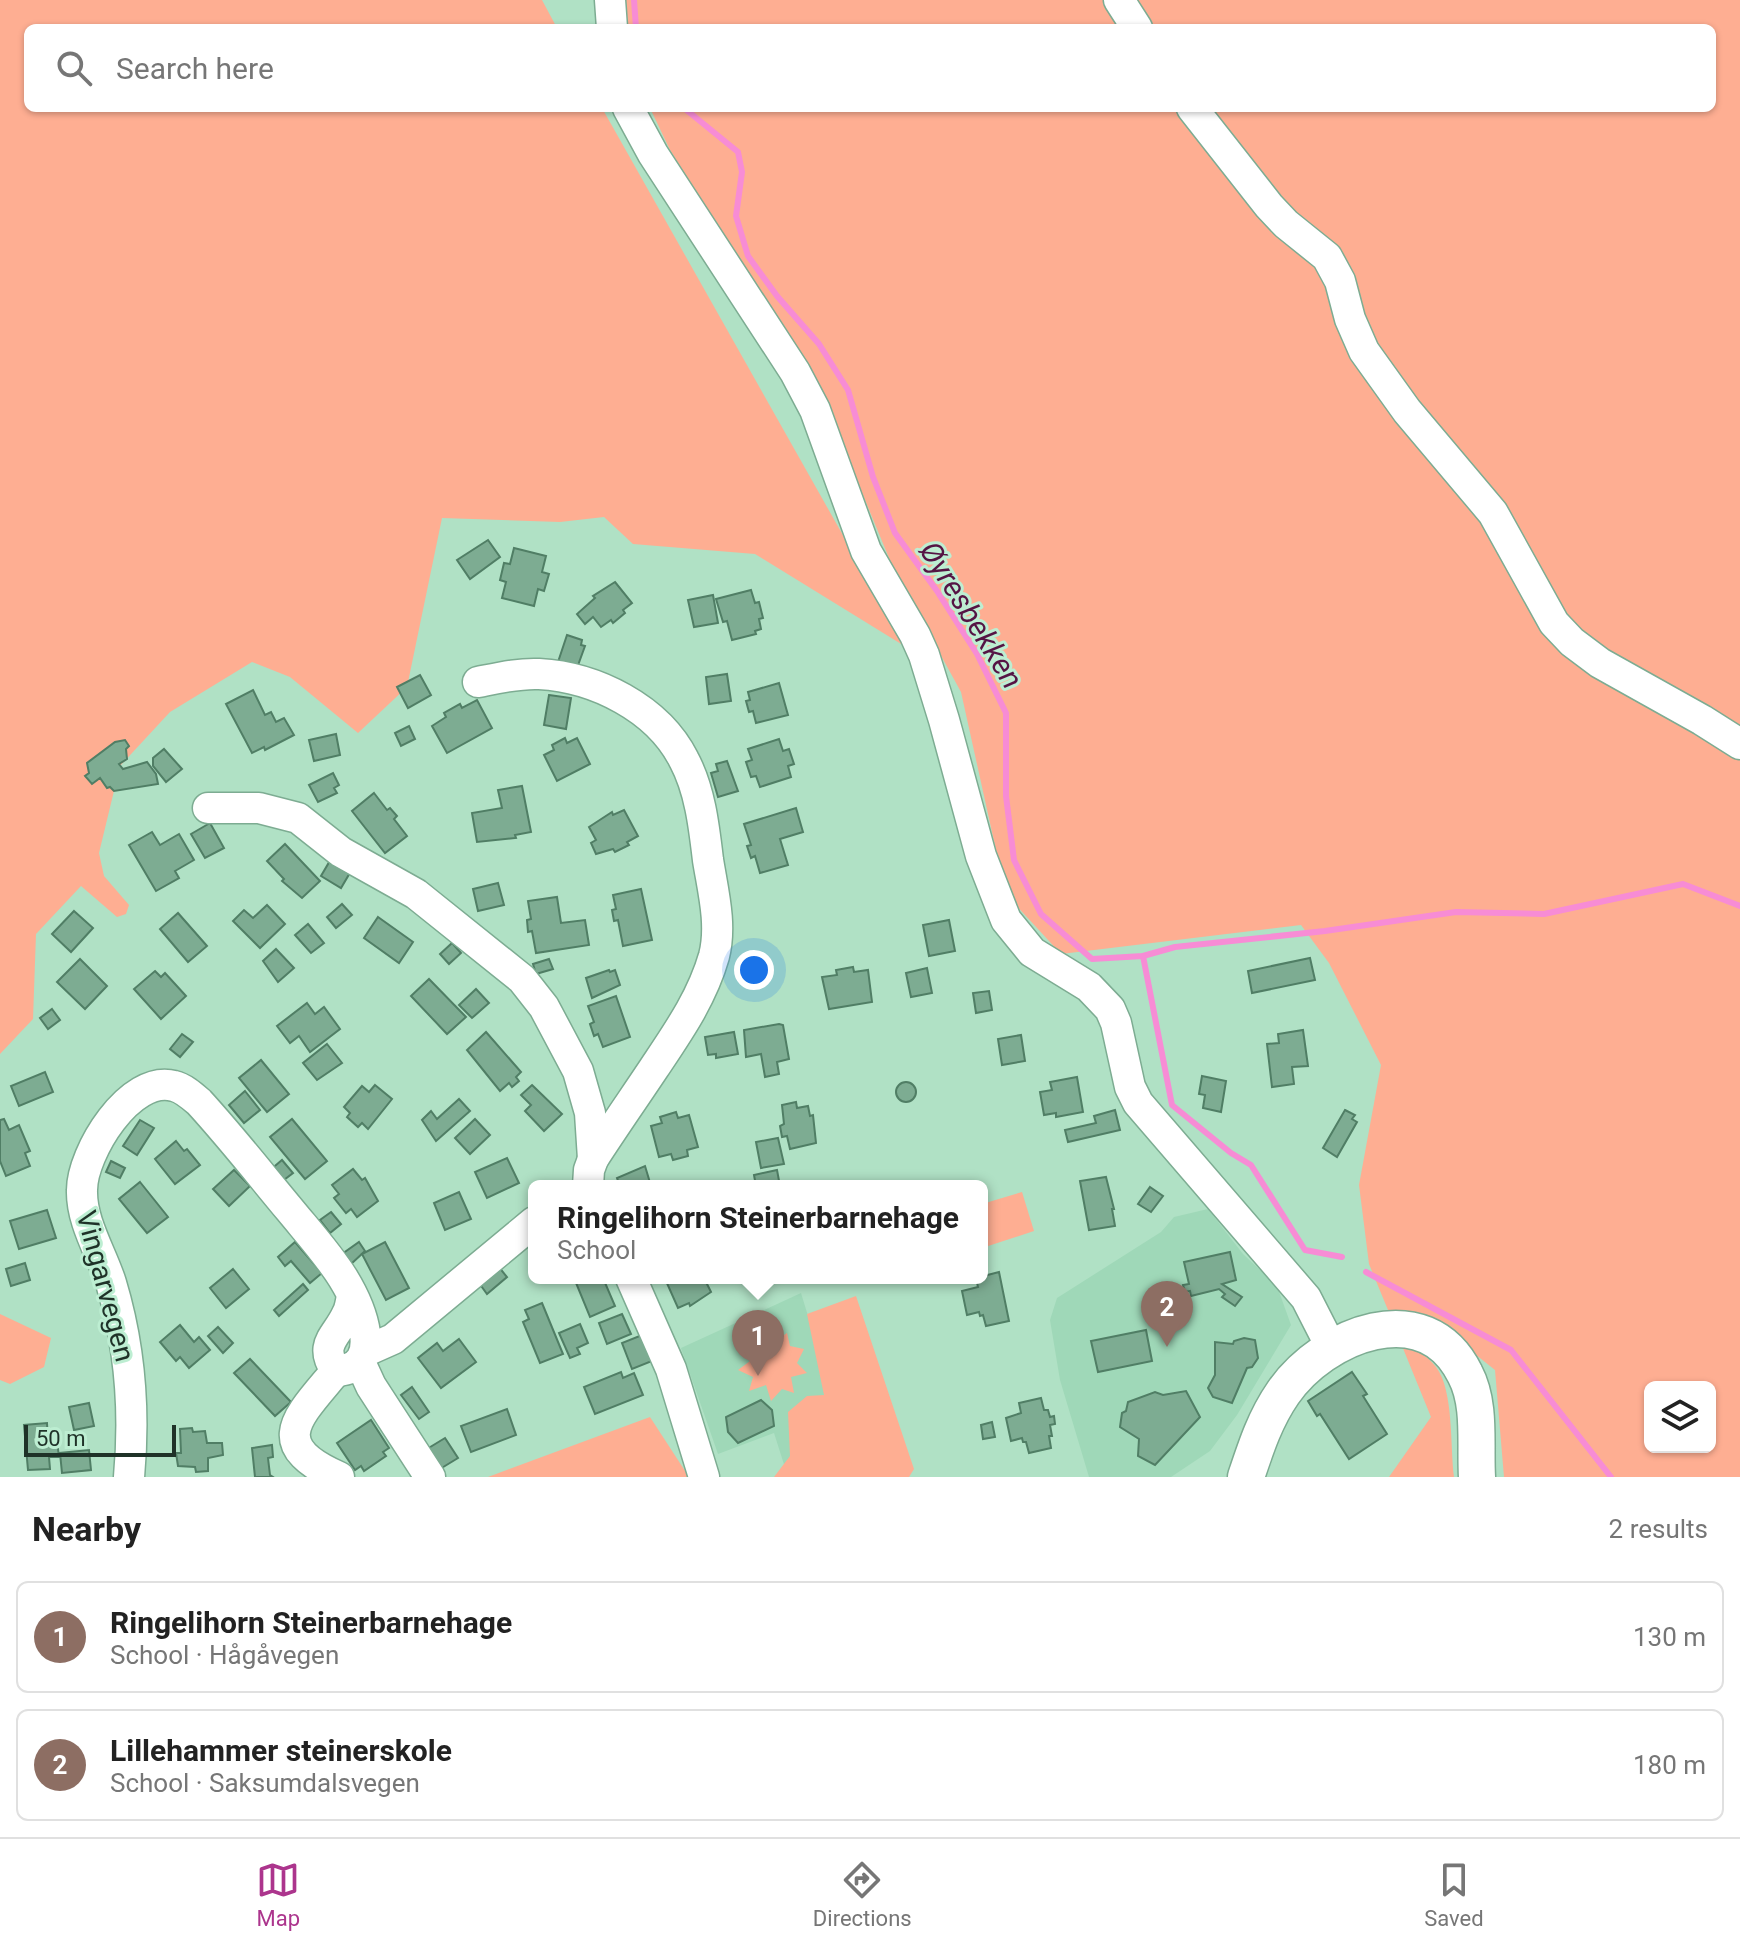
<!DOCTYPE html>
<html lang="en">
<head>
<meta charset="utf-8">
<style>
	:root { --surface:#fff; --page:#f6f6f6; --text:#222; --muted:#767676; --line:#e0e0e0; --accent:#ac358d }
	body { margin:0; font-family:Roboto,sans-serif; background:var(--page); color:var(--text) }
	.controls { position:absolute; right:24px; bottom:24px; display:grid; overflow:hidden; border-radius:12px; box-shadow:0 2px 6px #0004 }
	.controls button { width:72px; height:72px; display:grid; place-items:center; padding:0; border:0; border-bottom:2px solid var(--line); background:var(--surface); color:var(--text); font:40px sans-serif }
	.scale { position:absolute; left:24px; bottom:20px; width:152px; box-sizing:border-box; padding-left:8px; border:4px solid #1f3228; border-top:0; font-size:22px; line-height:28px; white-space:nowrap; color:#1f3228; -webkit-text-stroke:6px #bdeed2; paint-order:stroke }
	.you { position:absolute; left:754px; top:970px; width:28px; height:28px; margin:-20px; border:6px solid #fff; border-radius:50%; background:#1a73e8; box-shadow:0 0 0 12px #1a73e833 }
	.badge { display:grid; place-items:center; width:52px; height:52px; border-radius:50%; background:var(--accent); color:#fff; font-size:26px; font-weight:700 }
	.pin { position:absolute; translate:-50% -66px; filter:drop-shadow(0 2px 4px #0008) }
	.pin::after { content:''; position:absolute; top:42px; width:28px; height:24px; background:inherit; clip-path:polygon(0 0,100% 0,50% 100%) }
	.popup { position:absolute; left:528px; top:1180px; width:460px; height:104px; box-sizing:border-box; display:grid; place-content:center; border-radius:12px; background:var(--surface); filter:drop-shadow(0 2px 6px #0005); font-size:26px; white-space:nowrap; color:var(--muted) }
	.popup b { font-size:30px; color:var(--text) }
	.popup::after { content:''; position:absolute; left:50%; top:100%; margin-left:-16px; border:16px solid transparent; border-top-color:var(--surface) }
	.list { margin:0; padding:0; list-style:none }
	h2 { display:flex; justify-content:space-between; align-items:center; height:104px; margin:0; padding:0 32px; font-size:34px }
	h2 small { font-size:26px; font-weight:400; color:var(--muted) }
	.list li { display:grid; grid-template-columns:52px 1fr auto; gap:24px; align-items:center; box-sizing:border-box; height:112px; margin:0 16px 16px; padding:0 16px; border:2px solid var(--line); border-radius:12px }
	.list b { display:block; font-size:30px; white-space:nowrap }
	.list p { margin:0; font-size:26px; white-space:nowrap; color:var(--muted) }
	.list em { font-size:26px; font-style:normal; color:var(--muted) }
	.icon { flex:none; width:44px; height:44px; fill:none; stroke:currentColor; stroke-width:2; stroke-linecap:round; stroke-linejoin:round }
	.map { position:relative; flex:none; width:1740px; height:1477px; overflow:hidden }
	.search { position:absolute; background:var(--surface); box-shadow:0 2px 6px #0004; left:24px; right:24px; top:24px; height:88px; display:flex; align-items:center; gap:20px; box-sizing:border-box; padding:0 28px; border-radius:12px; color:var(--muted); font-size:30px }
	.sheet { height:360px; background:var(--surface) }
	nav { display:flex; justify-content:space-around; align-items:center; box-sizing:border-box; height:112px; border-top:2px solid var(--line); background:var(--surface); font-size:22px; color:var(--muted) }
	nav a { display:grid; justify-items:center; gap:4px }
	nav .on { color:var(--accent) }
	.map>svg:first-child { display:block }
</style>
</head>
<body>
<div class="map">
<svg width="1740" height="1477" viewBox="0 0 1740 1477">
	<rect width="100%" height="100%" fill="#b0e1c5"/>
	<!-- built -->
	<g fill="#9fd8b8">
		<path d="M1208 1209 1243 1254 1277 1286 1291 1325 1237 1415 1210 1451 1171 1477H1089L1060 1380 1050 1320 1057 1298 1161 1232 1174 1217Z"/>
		<path d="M801 1293 835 1404 788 1477 774 1433 718 1454 681 1348Z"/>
	</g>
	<!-- green -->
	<g fill="#feae92" fill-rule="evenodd">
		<path d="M0 0H542L557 28H28V108H602L906 647 755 554 633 544 604 517 560 522 442 518 407 687 358 733 290 677 252 662 170 712 120 766 99 853 104 876 129 905 126 914 117 917 81 886 36 934 33 1019 0 1054Z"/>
		<path d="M624 0H1740V1477H1504L1495 1370 1436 1323 1388 1310 1369 1264 1359 1185 1381 1065 1329 963 1301 925 1061 954 1014 903 998 859 961 692 894 570 817 384 670 150 650 108H1712V28H629ZM1650 1387H1710V1447H1650Z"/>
		<path d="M1022 1192 1034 1231 982 1248V1204Z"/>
		<path d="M856 1296 914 1469 909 1477H774L790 1456 788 1412 807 1396 824 1395 807 1314Z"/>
		<path d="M0 1314 51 1338 44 1367 10 1384 0 1380Z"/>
		<path d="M763 1332 773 1342 787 1333 790 1346 804 1349 797 1363 807 1373 791 1377 794 1393 782 1389 771 1401 766 1385 749 1391 753 1377 738 1370 750 1361 743 1347H758Z"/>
		<path d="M1400 1341C1413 1348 1427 1355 1436 1367 1454 1390 1450 1447 1454 1477H1389L1431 1417Z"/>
		<path d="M650 1417 689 1477H488Z"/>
	</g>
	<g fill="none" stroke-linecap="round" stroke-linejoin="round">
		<!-- stream -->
		<g stroke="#f78cd5" stroke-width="6">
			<path d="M634 0 636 28"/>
			<path d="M684 108 738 152 742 172 736 216 748 256 777 296 819 344 848 390 873 477 895 533 937 591 977 654 1006 713V796L1014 860 1041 914 1092 959 1143 956 1175 947 1325 931 1456 912 1544 914 1683 884 1740 906"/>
			<path d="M1143 956 1172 1105 1231 1153 1251 1165 1305 1250 1342 1257"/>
			<path d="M1366 1272 1511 1350 1611 1477"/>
		</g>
	</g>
	<!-- building -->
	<g fill="#7dac92" stroke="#507e65" stroke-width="2">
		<path d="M488 540 500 557 470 579 457 560Z"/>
		<path d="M514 548 546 556 542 572 549 574 544 591 538 589 534 606 502 598 506 582 500 580 504 563 510 564Z"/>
		<path d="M615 582 632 603 623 610 625 613 613 623 611 620 601 627 593 617 585 624 577 614 595 598 593 596Z"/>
		<path d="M751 590 755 603 759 602 763 618 759 619 761 629 755 631 756 634 732 640 727 621 723 622 716 599Z"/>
		<path d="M713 595 718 623 694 627 688 600Z"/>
		<path d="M567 635 582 640 581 645 585 646 577 668 558 662Z"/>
		<path d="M727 674 731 701 709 704 706 677Z"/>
		<path d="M420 675 431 695 408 708 397 687Z"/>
		<path d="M779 683 788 715 756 723 753 711 749 712 746 701 750 700 748 692Z"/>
		<path d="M253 690 265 715 271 712 276 722 284 718 294 735 265 750 264 747 252 753 226 704Z"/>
		<path d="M549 695 571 698 566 729 544 725Z"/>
		<path d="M477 700 492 728 447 753 432 726 446 717 444 713 460 704 462 708Z"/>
		<path d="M409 726 415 739 401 746 395 733Z"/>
		<path d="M336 734 340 755 314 761 309 740Z"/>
		<path d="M565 738 567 743 577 738 590 764 557 781 544 755 554 750 552 745Z"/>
		<path d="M779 739 783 751 789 749 794 764 788 766 791 777 760 787 756 776 751 777 746 762 752 760 748 749Z"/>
		<path d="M125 740 129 746 126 749 127 759 119 764 123 769 147 762 156 774 158 784 114 791 110 787 107 788 100 778 92 784 85 776 89 773 87 763 115 742Z"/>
		<path d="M164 749 182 769 166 782 153 766V758Z"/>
		<path d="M727 761 738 791 718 797 711 773 718 771 716 764Z"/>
		<path d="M333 773 339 785 334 788 337 793 318 802 309 785Z"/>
		<path d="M522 786 531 832 515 835 516 838 477 842 472 813 502 808 498 790Z"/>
		<path d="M374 793 387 810 390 808 397 816 394 819 407 836 385 853 352 811Z"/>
		<path d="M796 808 803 832 780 839 788 865 760 873 755 856 751 858 747 846 751 845 744 824Z"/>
		<path d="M624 810 638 836 627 842 629 845 615 852 613 849 596 854 591 843 596 840 589 827 612 812 613 815Z"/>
		<path d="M210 823 224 848 205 858 191 834Z"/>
		<path d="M152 832 160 845 179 834 194 860 175 871 179 878 156 891 129 845Z"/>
		<path d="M285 844 320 881 302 898 282 881 284 879 267 861Z"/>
		<path d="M331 859 351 871 341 888 321 876Z"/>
		<path d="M498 883 504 905 478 911 473 889Z"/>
		<path d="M641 889 652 940 623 946 618 920 614 921 612 910 616 909 613 895Z"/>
		<path d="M557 897 561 923 585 920 589 945 536 953 532 931 528 932 527 920 531 919 528 901Z"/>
		<path d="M342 904 352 915 336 928 327 917Z"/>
		<path d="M267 905 285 924 260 948 233 921 244 910 253 918Z"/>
		<path d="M74 911 93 928 71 952 52 934Z"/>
		<path d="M178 913 207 946 188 962 160 929Z"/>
		<path d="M378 917 413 942 399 963 364 938Z"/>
		<path d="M949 920 955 951 929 956 923 925Z"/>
		<path d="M308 924 324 943 311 953 295 935Z"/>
		<path d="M452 943 461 953 449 964 440 954Z"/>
		<path d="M276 949 294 968 278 982 263 961Z"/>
		<path d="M1310 958 1315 980 1252 993 1248 971Z"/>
		<path d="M80 959 107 986 85 1009 57 982Z"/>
		<path d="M549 959 553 969 536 974 533 964Z"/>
		<path d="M853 967 854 972 868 970 872 1002 829 1009 822 977 837 975 836 970Z"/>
		<path d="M927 968 932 993 911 997 906 973Z"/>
		<path d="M609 970 610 972 615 970 620 985 592 998 586 978Z"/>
		<path d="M155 971 161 977 165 973 186 996 161 1019 134 989Z"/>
		<path d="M429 979 466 1017 447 1034 411 996Z"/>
		<path d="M476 989 489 1003 472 1018 459 1005Z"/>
		<path d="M989 991 992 1010 976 1013 973 993Z"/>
		<path d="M616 996 630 1037 603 1047 598 1034 594 1036 590 1024 594 1022 588 1006Z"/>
		<path d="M307 1003 315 1014 324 1007 340 1029 310 1052 299 1036 290 1043 277 1026Z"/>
		<path d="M52 1009 60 1020 48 1029 40 1018Z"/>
		<path d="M779 1024 783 1025 789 1059 777 1062 779 1074 765 1077 761 1054 746 1057 744 1030Z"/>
		<path d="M1303 1030 1308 1066 1292 1067 1294 1084 1272 1087 1267 1044 1279 1043 1278 1034Z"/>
		<path d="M486 1032 521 1072 516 1077 519 1081 512 1087 509 1083 500 1091 467 1050Z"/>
		<path d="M734 1032 738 1054 716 1058V1054L708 1055 705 1037Z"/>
		<path d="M182 1034 193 1042 180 1057 170 1049Z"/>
		<path d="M1021 1035 1025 1061 1002 1065 998 1039Z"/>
		<path d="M327 1044 342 1063 317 1080 303 1063Z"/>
		<path d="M261 1060 289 1094 267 1112 239 1078Z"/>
		<path d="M45 1072 53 1092 19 1106 11 1086Z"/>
		<path d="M1202 1076 1226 1081 1221 1112 1203 1108 1205 1095 1199 1094Z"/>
		<path d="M1077 1077 1083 1112 1056 1117V1113L1044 1115 1040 1092 1052 1090 1050 1082Z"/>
		<circle cx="906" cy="1092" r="10"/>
		<path d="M375 1085 392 1099 368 1129 362 1123 358 1127 347 1117 350 1113 344 1107 362 1086 369 1092Z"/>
		<path d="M532 1085 562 1114 544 1131 525 1111 531 1105 521 1095Z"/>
		<path d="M245 1091 260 1110 244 1123 229 1105Z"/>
		<path d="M459 1099 470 1111 436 1141 422 1120 431 1111 437 1119Z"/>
		<path d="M796 1102 797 1108 808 1106 810 1116 813 1115 816 1143 790 1149 787 1136 782 1137 780 1126 784 1124 782 1105Z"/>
		<path d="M1115 1110 1120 1130 1068 1142 1065 1130 1096 1123 1094 1116Z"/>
		<path d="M1345 1110 1355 1115 1352 1119 1357 1122 1337 1157 1323 1148Z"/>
		<path d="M676 1112 678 1118 689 1115 698 1147 687 1150 688 1156 673 1160 671 1154 659 1157 651 1126 662 1123 660 1117Z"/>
		<path d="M4 1119 9 1130 19 1125 30 1151 25 1153 30 1166 6 1176 0 1161V1120Z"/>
		<path d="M292 1119 327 1161 305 1179 270 1137Z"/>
		<path d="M475 1119 490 1135 470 1154 455 1138Z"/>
		<path d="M140 1120 154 1128 137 1155 123 1146Z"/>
		<path d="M778 1138 784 1164 761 1168 756 1142Z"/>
		<path d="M176 1141 184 1151 187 1149 200 1165 175 1184 155 1159Z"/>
		<path d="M507 1158 519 1183 487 1198 475 1172Z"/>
		<path d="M282 1160 293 1173 280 1183 269 1171Z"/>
		<path d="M111 1161 125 1168 120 1178 106 1172Z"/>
		<path d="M645 1166 651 1186H620L617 1178Z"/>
		<path d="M353 1169 362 1180 365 1178 378 1201 357 1217 351 1209 346 1213 334 1198 339 1194 332 1185Z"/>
		<path d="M234 1170 250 1186 229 1206 213 1189Z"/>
		<path d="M777 1170 780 1186H756L754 1175Z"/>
		<path d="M1106 1177 1114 1209H1112L1115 1226 1089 1230 1080 1181Z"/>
		<path d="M140 1182 168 1217 147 1233 119 1199Z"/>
		<path d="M1150 1187 1163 1196 1151 1212 1138 1204Z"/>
		<path d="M459 1192 471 1219 445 1230 434 1203Z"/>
		<path d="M47 1210 56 1238 19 1249 10 1221Z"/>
		<path d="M331 1212 341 1224 330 1233 320 1220Z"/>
		<path d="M295 1242 322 1273 310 1283 291 1261 285 1266 278 1257Z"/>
		<path d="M359 1242 365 1251 349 1266 342 1254Z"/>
		<path d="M385 1242 409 1288 386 1300 362 1254Z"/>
		<path d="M1230 1252 1236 1280 1222 1284 1242 1297 1235 1306 1222 1297 1225 1294 1219 1289 1191 1296 1190 1291 1185 1292 1183 1285 1189 1284 1184 1262Z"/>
		<path d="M25 1263 30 1280 11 1286 6 1269Z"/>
		<path d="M498 1266 507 1277 487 1294 479 1283Z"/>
		<path d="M233 1269 249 1289 226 1308 210 1288Z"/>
		<path d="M999 1272 1009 1321 986 1326 983 1315 980 1316 979 1312 967 1315 962 1291 978 1287 976 1278Z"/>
		<path d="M574 1278H603L615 1306 590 1317Z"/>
		<path d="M673 1278H704L711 1292 690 1306 689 1303 678 1308 666 1281Z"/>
		<path d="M303 1284 308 1290 279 1316 274 1310Z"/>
		<path d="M542 1303 563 1354 540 1363 523 1322 529 1319 525 1310Z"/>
		<path d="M622 1314 631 1334 607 1344 599 1323Z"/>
		<path d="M580 1324 588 1343 577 1348 580 1354 570 1358 559 1333Z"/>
		<path d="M180 1325 194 1342 199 1337 210 1350 189 1368 180 1357 176 1361 160 1342Z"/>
		<path d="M218 1327 233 1343 223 1353 208 1336Z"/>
		<path d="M1146 1330 1152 1361 1098 1372 1091 1341Z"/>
		<path d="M642 1335 652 1361 632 1369 622 1343Z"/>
		<path d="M1244 1338 1255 1340 1258 1358 1252 1367 1247 1368 1232 1403 1213 1397 1208 1388 1215 1375V1342L1233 1344 1234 1341Z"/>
		<path d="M459 1339 476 1362 441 1388 418 1358 437 1343 443 1351Z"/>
		<path d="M250 1359 291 1402 275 1416 234 1373Z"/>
		<path d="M621 1372 623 1378 634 1373 643 1395 595 1414 584 1387Z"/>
		<path d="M1352 1372 1367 1394 1363 1396 1387 1434 1349 1459 1320 1414 1317 1416 1308 1401Z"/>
		<path d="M412 1387 429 1412 419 1419 401 1395Z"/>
		<path d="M1186 1391 1200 1417 1155 1465 1138 1456 1139 1439 1120 1427 1122 1413 1126 1411 1128 1402 1155 1392 1163 1395Z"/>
		<path d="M1041 1398 1044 1410H1048L1050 1417 1054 1416 1055 1424 1050 1425 1052 1436H1049L1051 1448 1029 1453 1026 1442H1023L1022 1438 1011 1441 1006 1418 1021 1413 1019 1403Z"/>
		<path d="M761 1400 772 1410 774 1426 738 1443 728 1432 726 1417Z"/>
		<path d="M89 1403 94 1426 74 1430 69 1407Z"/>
		<path d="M507 1409 516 1435 471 1452 461 1426Z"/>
		<path d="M371 1420 389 1448 383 1452 386 1456 364 1471 361 1466 355 1470 337 1443Z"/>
		<path d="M992 1422 995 1437 983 1439 981 1425Z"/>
		<path d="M47 1423 48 1442 57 1441 59 1457H49L50 1469 28 1470 24 1425Z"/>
		<path d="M192 1428 193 1432 205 1431 207 1443H222L223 1455 208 1458V1471L196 1472 195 1467 178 1466 176 1453H181L180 1429Z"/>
		<path d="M445 1438 458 1458 440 1469 427 1449Z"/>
		<path d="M272 1445 273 1457 268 1458 270 1475 273 1477H255L252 1448Z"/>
		<path d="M89 1450 91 1470 62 1473 60 1453Z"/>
	</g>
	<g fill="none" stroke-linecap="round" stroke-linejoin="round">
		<defs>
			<g id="minor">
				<path d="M610 0 612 28"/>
				<path d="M1119 0 1137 28"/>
				<path d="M628 108 653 154 795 372 815 410 866 551 915 635 924 655 944 720 981 856 1006 920 1032 952 1089 987 1110 1009 1116 1023 1130 1087 1138 1103 1306 1298 1331 1347"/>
				<path d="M1192 108 1269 206 1286 224 1327 257 1340 281 1350 319 1364 351 1407 411 1493 513 1554 623 1572 642 1600 663 1702 720 1740 744"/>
				<path d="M478 682C498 678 519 673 539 674 595 677 658 708 684 760 700 790 704 826 708 860 713 891 722 925 714 956 702 998 678 1032 654 1068 634 1098 613 1128 593 1159L589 1170 588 1186"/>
				<path d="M208 808H259L298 818 341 852 416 894 522 979 544 1007 578 1071 590 1113 593 1159"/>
				<path d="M631 1278 671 1369 704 1477"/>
				<path d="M366 1351 393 1339 534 1222"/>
				<path d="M360 1362 371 1386 430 1477"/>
				<path d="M336 1371C298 1417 265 1444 339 1477"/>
				<path d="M129 1477C135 1412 130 1346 111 1283 102 1254 81 1222 82 1190 82 1153 130 1074 174 1086 183 1088 192 1096 199 1102 231 1137 260 1174 290 1210 308 1232 328 1254 343 1278 359 1304 388 1368 336 1371 318 1344 336 1338 347 1314 350 1309 351 1301 352 1295"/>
			</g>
			<path id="major" d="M1246 1477C1256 1447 1265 1419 1283 1393 1323 1335 1425 1293 1465 1374 1481 1404 1475 1444 1477 1477"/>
		</defs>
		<!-- minor casing -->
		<use href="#minor" stroke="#7dac92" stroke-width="33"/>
		<!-- major casing -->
		<use href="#major" stroke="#7dac92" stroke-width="39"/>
		<!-- minor -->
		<use href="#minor" stroke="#fff" stroke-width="30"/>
		<!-- major -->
		<use href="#major" stroke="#fff" stroke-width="36"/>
	</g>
	<g text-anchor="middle" stroke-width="6" stroke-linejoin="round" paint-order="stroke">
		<!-- street labels -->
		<g font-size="28" fill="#1f3228" stroke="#bdeed2">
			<text transform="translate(106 1286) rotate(75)" y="10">Vingarvegen</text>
		</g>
		<!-- water labels -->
		<g font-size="30" font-style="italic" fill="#551444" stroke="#bdeed2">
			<text transform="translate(971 615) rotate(58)" y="10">Øyresbekken</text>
		</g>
	</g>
</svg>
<div class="controls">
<button><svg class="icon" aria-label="layers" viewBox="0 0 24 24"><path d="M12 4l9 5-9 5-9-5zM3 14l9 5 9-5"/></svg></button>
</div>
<div class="scale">50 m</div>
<div class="you"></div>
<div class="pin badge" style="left:758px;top:1376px;background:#8d6e63">1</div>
<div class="popup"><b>Ringelihorn Steinerbarnehage</b>School</div>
<div class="pin badge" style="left:1167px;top:1347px;background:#8d6e63">2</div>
<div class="search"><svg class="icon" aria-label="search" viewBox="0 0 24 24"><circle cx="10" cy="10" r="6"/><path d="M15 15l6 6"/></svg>Search here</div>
</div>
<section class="sheet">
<h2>Nearby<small>2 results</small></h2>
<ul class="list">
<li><span class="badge" style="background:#8d6e63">1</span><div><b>Ringelihorn Steinerbarnehage</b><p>School · Hågåvegen</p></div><em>130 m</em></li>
<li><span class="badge" style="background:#8d6e63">2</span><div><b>Lillehammer steinerskole</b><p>School · Saksumdalsvegen</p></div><em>180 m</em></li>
</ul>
</section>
<nav>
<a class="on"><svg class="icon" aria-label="map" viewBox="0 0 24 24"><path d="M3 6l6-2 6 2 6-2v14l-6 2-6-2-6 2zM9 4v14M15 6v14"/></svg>Map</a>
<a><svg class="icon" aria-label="directions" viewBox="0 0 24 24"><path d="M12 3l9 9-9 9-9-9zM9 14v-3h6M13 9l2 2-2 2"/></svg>Directions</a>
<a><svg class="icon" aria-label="saved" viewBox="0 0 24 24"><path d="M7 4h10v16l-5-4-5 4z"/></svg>Saved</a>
</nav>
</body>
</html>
